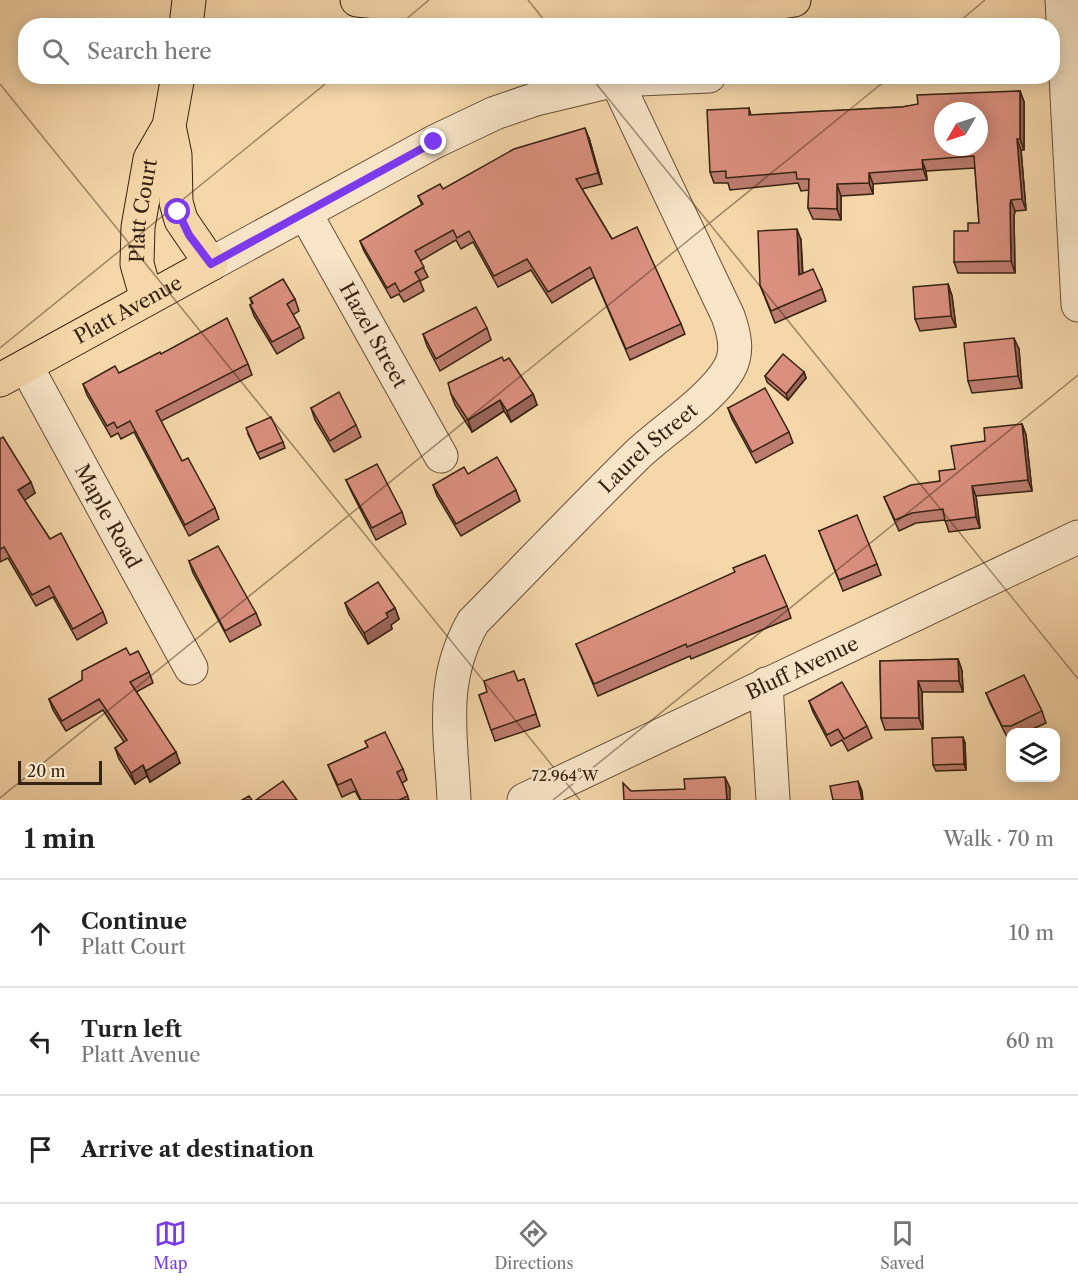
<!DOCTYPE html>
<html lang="en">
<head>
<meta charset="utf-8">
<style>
	:root { --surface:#fff; --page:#f6f6f6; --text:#222; --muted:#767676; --line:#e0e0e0; --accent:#7c3aed }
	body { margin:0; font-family:"Libre Caslon Text",serif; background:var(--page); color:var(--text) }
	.controls { position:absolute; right:18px; bottom:18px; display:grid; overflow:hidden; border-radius:12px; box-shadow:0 3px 15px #0003 }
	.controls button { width:54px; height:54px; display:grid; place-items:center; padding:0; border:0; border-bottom:2px solid var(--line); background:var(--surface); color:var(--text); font:30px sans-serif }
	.compass { position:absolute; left:934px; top:102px; width:54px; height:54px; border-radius:50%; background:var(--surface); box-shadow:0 3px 15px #0003; rotate:231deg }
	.scale { position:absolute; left:18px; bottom:15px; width:84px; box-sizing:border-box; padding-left:6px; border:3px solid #362212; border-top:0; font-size:16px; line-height:21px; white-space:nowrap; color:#362212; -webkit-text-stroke:4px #f8e5c8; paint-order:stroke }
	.stop { position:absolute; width:18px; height:18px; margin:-14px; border:4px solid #7c3aed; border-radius:50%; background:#fff }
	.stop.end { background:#7c3aed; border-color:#fff; box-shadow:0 2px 6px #0008 }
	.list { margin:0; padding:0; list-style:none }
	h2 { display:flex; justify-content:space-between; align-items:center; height:78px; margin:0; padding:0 24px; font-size:26px }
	h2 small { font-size:20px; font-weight:400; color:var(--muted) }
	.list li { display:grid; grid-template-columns:39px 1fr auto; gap:18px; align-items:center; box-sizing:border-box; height:108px; padding:0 24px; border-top:2px solid var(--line) }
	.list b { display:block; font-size:22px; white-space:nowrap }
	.list p { margin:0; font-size:20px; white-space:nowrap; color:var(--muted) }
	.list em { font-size:20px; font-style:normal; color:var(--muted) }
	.icon { flex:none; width:33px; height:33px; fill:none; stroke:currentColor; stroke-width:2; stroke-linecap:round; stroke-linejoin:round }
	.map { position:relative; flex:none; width:1078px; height:800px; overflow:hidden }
	.search { position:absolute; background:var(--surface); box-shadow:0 3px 15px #0003; left:18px; right:18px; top:18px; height:66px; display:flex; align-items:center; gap:15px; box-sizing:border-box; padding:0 21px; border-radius:24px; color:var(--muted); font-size:22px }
	.sheet { height:402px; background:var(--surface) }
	nav { display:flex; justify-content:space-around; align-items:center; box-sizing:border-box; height:84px; border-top:2px solid var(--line); background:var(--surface); font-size:16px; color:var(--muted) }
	nav a { display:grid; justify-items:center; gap:3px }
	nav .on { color:var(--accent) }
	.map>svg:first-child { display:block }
</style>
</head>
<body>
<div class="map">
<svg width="1078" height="800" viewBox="0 0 1078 800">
	<rect width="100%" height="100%" fill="#f5d7aa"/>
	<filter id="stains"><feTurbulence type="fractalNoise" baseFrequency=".00333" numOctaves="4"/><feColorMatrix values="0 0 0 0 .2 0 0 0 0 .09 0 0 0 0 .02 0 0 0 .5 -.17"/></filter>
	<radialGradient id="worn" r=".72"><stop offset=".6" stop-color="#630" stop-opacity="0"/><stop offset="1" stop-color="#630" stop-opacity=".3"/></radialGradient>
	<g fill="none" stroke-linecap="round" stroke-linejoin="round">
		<defs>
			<g id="minor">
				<path d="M1062 0 1078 305"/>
				<path id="s1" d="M305 213 441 456"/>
				<path d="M211 264 434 142 495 113 536 99 616 80 709 76"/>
				<path id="s2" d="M26 366 191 668"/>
				<path d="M766 684 773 800"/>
				<path id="s3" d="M454 800C451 734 439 682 473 622 527 567 581 510 636 456 662 431 712 399 729 369 739 352 734 333 728 316L616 80"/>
				<path id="s4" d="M524 800 1078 537"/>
			</g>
			<g id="major">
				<path d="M357 0C426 7 494 9 562 11 640 13 717 13 794 0"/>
				<path d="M186 26 189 0"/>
				<path id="s5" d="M147 299 137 264 138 227 150 159 169 126 178 76"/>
				<path id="s6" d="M0 380 211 264 181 220 176 202 175 155 169 126"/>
			</g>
		</defs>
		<!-- minor casing -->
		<use href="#minor" stroke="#664f38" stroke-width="35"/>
		<!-- major casing -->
		<use href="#major" stroke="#362212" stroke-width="35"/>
		<!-- minor -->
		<use href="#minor" stroke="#f8e5c8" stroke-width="33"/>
		<!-- major -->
		<use href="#major" stroke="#f5d7aa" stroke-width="33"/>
	</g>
	<!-- wall -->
	<g fill="#bc7c6d" stroke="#362212" stroke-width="1.5">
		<path d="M1020 91 1024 102V150H1021L1026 210 1015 211 1014 216 1015 273H958L954 262 968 231 979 223 975 168 926 171 927 180 873 184V194L841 196V220L813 219 808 208 809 190 801 191 798 183 730 190 728 183H714L710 172 749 108 751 115 902 107Z"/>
		<path d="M589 138 602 184 582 189 612 239 681 324 685 334 630 360 594 277 552 303 531 270 498 287 473 242 461 249 456 240 420 261 428 277 420 281 424 291 404 302 399 294 391 298 364 251 360 241 422 205 418 196 443 189Z"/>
		<path d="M801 240 803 274 822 289 826 301 775 323 760 285Z"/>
		<path d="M948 284 952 296 956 327 920 331 915 319Z"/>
		<path d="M250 298 295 299 299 311 293 315 300 327 304 338 277 354 254 316 250 305 252 304Z"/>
		<path d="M487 328 491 340 440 371 427 346 423 334Z"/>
		<path d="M1019 349 1022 388 972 393 968 381Z"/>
		<path d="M161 354 248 364 252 375 161 421 182 461 215 508 219 519 189 536 134 432 121 439 118 433 111 437 87 395 83 384 119 373Z"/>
		<path d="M504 361 533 394 537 405 511 422 504 411 472 432 455 405 451 394Z"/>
		<path d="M804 372 806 378 788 400 767 382 765 376Z"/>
		<path d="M311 408 356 425 361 437 334 452 315 420Z"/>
		<path d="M728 408 789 432 793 443 756 463 732 419Z"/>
		<path d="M1022 424 1026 435 1032 491 976 496 980 528 949 532 945 520 916 523 899 531 884 497 940 481 955 469 985 441Z"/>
		<path d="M248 434 283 442 285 448 260 459Z"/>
		<path d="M0 439 35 493 24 500 50 539 103 612 107 623 77 640 53 597 36 606 8 558 0 562Z"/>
		<path d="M468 474 516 490 520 501 461 536 437 496 433 485Z"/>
		<path d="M346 480 402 512 406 524 376 540 351 491Z"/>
		<path d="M819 531 877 564 881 575 843 591Z"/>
		<path d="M189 561 256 613 261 625 230 642 193 573Z"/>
		<path d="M345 603 395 608 399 619 391 625 392 629 368 644 349 614Z"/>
		<path d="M787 606 791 618 691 659 690 656 598 696 576 644Z"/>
		<path d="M130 655 149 672 153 683 136 692 180 763 150 782 147 776 135 784 119 759 115 748 124 742 103 710 66 731 53 710 49 699Z"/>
		<path d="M958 659 962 671 963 692H922L923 729 885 730 881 718 880 661Z"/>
		<path d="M524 679 540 726 495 741 479 695Z"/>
		<path d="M986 693 1042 711 1046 723 1026 732H1011V737H1007L991 705Z"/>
		<path d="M809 701 867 726 872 738 848 751 842 740 831 746 813 712Z"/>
		<path d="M365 741 403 769 407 780 402 783 409 800H360L355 791 342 797 333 777 328 765 368 747Z"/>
		<path d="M965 743 966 770 936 771 933 765Z"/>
	</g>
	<!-- shaded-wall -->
	<g fill="#996559" stroke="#362212" stroke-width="1.5">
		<path d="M1020 91 1024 102V150L1020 139Z"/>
		<path d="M585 128 589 138 602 184 598 173Z"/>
		<path d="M1017 139 1021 150 1026 210 1022 199Z"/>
		<path d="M922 160 926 171 927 180 923 169Z"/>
		<path d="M869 173 873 184V194L869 183Z"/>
		<path d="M837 184 841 196V220L837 209Z"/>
		<path d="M1011 200 1015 211 1014 216 1015 273 1011 261 1010 204Z"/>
		<path d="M797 229 801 240 803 287 799 275Z"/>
		<path d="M948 284 952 296 956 327 951 316Z"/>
		<path d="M1014 338 1019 349 1022 388 1018 376Z"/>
		<path d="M804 372 806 378 788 400 786 394Z"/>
		<path d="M533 394 537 405 511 422 507 411Z"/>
		<path d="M500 400 504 411 472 432 468 420Z"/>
		<path d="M1022 424 1026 435 1032 491 1028 480Z"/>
		<path d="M31 482 35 493 22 502 18 490Z"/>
		<path d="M972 486 976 496 980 528 976 517Z"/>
		<path d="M395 608 399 619 391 625 392 629 368 644 364 633 386 613Z"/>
		<path d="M958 659 962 671 963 692 959 681Z"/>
		<path d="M918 681 922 692 923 729 919 718Z"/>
		<path d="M963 737 965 743 966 770 964 764Z"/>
		<path d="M176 752 180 763 150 782 146 771Z"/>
		<path d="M143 765 147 776 135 784 131 773Z"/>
		<path d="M725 777 730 788V800H727Z"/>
		<path d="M858 781 862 791 863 800H862Z"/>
	</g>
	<!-- building -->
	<g fill="#db907f" stroke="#362212" stroke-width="1.5" fill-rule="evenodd">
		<path d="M1020 91V139H1017L1022 199 1011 200 1010 204 1011 261 954 262V231H968V223H979L974 156 922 160 923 169 869 173V183L837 184V209L808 208 809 179H797L796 172 726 178V171L710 172 707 110 749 108V115L902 107 918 104 917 95ZM943 111H979V147H943Z"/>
		<path d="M585 128 598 173 576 179 612 239 637 227 681 324 626 349 590 267 548 292 527 259 494 276 469 231 457 238 453 230 415 251 424 267 415 272 420 280 400 292 395 283 387 288 360 241 423 204 418 196 440 184 443 189 514 149Z"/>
		<path d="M797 229 799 275 813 269 822 289 771 311 760 285 758 231Z"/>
		<path d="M283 279 295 299 287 304 300 327 272 342 250 305 253 303 250 298Z"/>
		<path d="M948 284 951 316 915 319 913 287Z"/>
		<path d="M476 307 487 328 436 359 423 334Z"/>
		<path d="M227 318 248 364 156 411 182 461 188 458 215 508 185 525 130 421 117 428 114 422 107 426 83 384 115 366 119 373 160 352 161 354Z"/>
		<path d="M1014 338 1018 376 968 381 964 343Z"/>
		<path d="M783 354 804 372 786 394 765 376Z"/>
		<path d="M502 357 504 361 509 358 533 394 507 411 500 400 468 420 451 394 448 383Z"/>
		<path d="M765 388 789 432 752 452 728 408Z"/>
		<path d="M339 392 356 425 330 441 311 408Z"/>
		<path d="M271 417 283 442 257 453 246 428Z"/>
		<path d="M1022 424 1028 480 972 486 976 517 945 521 943 509 912 513 895 520 884 497 911 485 940 481 939 471 955 469 951 446 985 441 984 428Z"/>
		<path d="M3 437 31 482 18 490 50 539 61 533 103 612 73 629 49 586 32 595 4 547 0 549V439Z"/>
		<path d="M497 457 516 490 456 524 433 485 464 467 468 474Z"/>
		<path d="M377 464 402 512 372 528 346 480Z"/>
		<path d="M857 515 877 564 839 580 819 531Z"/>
		<path d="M218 546 256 613 225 631 189 561Z"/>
		<path d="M765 555 787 606 687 647 686 644 594 684 576 644 735 572 733 568Z"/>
		<path d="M378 582 395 608 386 613 388 617 364 633 345 603Z"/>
		<path d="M126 648 130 655 138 651 149 672 130 682 176 752 146 771 143 765 131 773 115 748 127 740 99 699 62 721 49 699 82 680V671Z"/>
		<path d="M958 659 959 681H918L919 718H881L880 661Z"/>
		<path d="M514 671 518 681 524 679 536 714 491 730 479 695 487 692 484 681Z"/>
		<path d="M1024 675 1042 711 1011 726H1002L986 693Z"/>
		<path d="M842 682 867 726 844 739 838 729 827 735 809 701Z"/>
		<path d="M385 732 403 769 397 772 408 796 399 800H361L351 779 338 785 328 765 368 747 365 741Z"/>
		<path d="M963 737 964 764 933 765 932 738Z"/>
		<path d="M725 777 727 800H624L623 783 631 791 685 789 684 779Z"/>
		<path d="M283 781 297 800H256Z"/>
		<path d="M858 781 862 800H833L830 786Z"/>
		<path d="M249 796 252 800H242Z"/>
	</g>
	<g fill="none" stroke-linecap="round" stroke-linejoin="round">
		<!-- route -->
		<path stroke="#7c3aed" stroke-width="8" d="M178 212 189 235 211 264 434 142"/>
	</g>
	<!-- ticks -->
	<path fill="none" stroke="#362212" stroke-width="1.5" stroke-opacity="0.45" d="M528 0 549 26M398 26 429 0M954 26 985 0M590 76 1078 679M0 84 580 800M0 348 335 76M0 798 891 76M553 800 1078 375"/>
	<g text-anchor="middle" stroke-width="5" stroke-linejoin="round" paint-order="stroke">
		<!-- street labels -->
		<g font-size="20" fill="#362212" stroke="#f8e5c8">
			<text dy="7" stroke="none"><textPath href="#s5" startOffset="90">Platt Court</textPath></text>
			<text dy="7" stroke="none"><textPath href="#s6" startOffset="146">Platt Avenue</textPath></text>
			<text dy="7" stroke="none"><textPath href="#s1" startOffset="140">Hazel Street</textPath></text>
			<text dy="7" stroke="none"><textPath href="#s3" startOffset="429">Laurel Street</textPath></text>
			<text dy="7" stroke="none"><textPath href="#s2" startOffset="171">Maple Road</textPath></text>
			<text dy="7" stroke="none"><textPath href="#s4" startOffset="308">Bluff Avenue</textPath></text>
		</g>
	</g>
	<g font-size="15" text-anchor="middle" fill="#362212" stroke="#f8e5c8" stroke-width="5" stroke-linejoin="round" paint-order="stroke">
		<text x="565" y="781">72.964°W</text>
	</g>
	<rect width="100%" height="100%" filter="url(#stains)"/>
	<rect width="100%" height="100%" fill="url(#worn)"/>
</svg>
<div class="controls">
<button><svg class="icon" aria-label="layers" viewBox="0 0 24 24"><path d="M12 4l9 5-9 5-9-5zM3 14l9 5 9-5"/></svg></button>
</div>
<svg class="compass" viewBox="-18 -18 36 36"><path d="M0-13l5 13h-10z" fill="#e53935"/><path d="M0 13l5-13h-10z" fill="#767676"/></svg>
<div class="scale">20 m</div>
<div class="stop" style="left:178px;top:212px"></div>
<div class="stop end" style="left:434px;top:142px"></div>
<div class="search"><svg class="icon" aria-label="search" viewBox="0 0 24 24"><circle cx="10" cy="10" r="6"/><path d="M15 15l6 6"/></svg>Search here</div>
</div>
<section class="sheet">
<h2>1 min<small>Walk · 70 m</small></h2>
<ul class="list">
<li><svg class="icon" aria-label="ahead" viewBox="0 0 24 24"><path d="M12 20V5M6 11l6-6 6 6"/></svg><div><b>Continue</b><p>Platt Court</p></div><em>10 m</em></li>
<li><svg class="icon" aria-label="left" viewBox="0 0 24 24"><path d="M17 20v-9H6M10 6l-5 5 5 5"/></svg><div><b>Turn left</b><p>Platt Avenue</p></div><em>60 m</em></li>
<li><svg class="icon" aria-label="arrive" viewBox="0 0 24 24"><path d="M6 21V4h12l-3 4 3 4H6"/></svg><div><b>Arrive at destination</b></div></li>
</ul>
</section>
<nav>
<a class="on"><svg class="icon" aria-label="map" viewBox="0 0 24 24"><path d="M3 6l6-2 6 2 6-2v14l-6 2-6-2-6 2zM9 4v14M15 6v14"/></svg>Map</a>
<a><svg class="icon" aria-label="directions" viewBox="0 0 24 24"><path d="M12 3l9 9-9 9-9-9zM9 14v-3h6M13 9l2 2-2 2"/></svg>Directions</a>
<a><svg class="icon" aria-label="saved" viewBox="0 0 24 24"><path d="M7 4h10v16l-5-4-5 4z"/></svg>Saved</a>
</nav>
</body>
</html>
